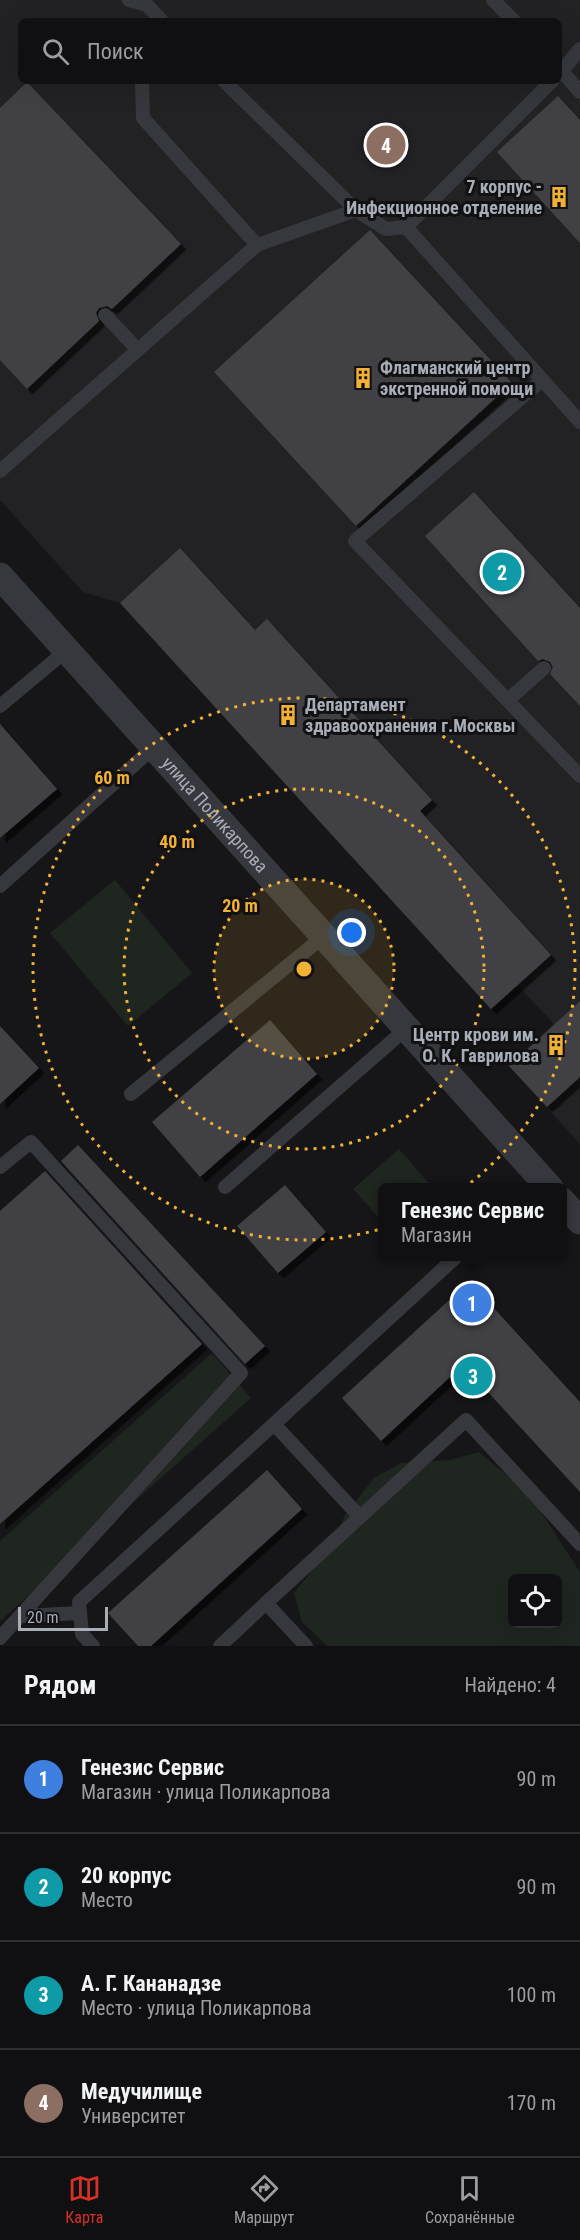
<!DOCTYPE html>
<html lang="ru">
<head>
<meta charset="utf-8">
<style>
	:root { --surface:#101012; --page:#1e1e20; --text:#f1f3f6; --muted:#9c9d9f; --line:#303032; --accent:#d93025 }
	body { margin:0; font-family:"Roboto Condensed",sans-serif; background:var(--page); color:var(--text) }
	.controls { position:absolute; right:18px; bottom:18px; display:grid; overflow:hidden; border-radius:9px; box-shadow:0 6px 24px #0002 }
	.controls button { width:54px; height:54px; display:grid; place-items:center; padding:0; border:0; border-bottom:2px solid var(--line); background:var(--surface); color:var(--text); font:30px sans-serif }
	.scale { position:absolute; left:18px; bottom:15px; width:90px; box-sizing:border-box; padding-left:6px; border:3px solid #a8adb8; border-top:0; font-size:16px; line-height:21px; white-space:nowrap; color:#a8adb8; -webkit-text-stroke:4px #111113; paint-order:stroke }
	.you { position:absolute; left:352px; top:933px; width:21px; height:21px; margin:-15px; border:4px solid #fff; border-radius:50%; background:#1a73e8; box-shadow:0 0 0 9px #1a73e833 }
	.badge { display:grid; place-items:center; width:39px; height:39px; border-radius:50%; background:var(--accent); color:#fff; font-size:20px; font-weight:700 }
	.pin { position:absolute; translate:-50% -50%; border:3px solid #fff; box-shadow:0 2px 6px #0006 }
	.popup { position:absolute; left:378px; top:1183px; width:189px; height:78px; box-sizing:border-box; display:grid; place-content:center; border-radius:9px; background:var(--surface); filter:drop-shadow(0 2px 4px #0005); font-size:20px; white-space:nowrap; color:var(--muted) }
	.popup b { font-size:22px; color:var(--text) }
	.popup::after { content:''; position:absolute; left:50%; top:100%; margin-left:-12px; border:12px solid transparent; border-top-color:var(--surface) }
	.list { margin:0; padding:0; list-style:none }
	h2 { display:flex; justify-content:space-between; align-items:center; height:78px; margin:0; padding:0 24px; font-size:26px }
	h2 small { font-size:20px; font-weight:400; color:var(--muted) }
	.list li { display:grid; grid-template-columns:39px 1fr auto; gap:18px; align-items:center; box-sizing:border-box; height:108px; padding:0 24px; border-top:2px solid var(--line) }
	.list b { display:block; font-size:22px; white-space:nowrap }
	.list p { margin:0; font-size:20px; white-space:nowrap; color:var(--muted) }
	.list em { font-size:20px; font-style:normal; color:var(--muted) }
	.icon { flex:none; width:33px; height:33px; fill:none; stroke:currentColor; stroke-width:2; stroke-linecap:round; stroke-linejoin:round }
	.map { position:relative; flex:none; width:580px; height:1646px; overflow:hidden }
	.search { position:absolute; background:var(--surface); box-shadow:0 6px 24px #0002; left:18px; right:18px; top:18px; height:66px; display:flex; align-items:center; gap:15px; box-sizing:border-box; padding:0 21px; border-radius:9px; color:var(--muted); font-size:22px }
	.sheet { height:510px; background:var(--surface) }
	nav { display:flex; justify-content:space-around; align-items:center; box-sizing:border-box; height:84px; border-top:2px solid var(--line); background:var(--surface); font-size:16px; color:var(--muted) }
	nav a { display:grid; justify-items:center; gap:3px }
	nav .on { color:var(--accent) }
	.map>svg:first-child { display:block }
</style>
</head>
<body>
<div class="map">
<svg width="580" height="1646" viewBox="0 0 580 1646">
	<defs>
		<filter id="shadow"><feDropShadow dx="5.5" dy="5.5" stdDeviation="0" flood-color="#0009"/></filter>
	</defs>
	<rect width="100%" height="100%" fill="#161618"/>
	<!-- built -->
	<path fill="#222225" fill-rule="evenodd" d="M0 0H580V1144L509 1066 554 1024 517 985 491 1009 120 603 83 592 0 500ZM21 21H559V81H21Z"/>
	<!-- green -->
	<g fill="#1e261f" fill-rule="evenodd">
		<path d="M115 880 192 973 128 1026 50 933Z"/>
		<path d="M399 1149 432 1187 382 1188V1221L353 1189Z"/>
		<path d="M212 1353 251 1398 0 1621V1541Z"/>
		<path d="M479 1452 530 1495 580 1572V1646H327L302 1622 294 1593 332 1545 345 1515 374 1478 401 1463 450 1460ZM512 1578H558V1624H512Z"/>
	</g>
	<!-- building -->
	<g fill="#404145" filter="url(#shadow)">
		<path d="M27 82 181 244 112 309 107 306 99 308 96 313 99 321 27 389 0 360V108Z"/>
		<path d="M558 96 580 120V243L497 152Z"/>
		<path d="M370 230 512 383 356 526 214 372Z"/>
		<path d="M474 492 580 608V706L550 674 553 667 550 662 543 659 538 661 425 536Z"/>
		<path d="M180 548 255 630 267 619 432 800 420 811 551 955 491 1009 120 603Z"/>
		<path d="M0 724 57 789 0 838Z"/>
		<path d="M580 1001V1077L547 1107 509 1066Z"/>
		<path d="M270 1020 317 1074 200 1177 152 1122Z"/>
		<path d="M0 1026 39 1068 0 1104Z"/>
		<path d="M78 1145 265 1346 245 1364 61 1161Z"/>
		<path d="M45 1171 202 1344 0 1524V1211Z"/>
		<path d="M285 1185 326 1232 278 1273 237 1226Z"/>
		<path d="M457 1293 479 1316 491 1305 580 1402V1492L463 1365 381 1441 342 1398Z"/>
		<path d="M267 1470 302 1509 151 1646H138L108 1613Z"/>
	</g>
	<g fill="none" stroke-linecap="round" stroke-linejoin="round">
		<!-- lane -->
		<g stroke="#37383d" stroke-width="14">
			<path d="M129 0 147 5 162 21"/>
			<path d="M493 0 514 21"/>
			<path d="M559 68 580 92"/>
			<path d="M559 74 580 49"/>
			<path d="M142 81 143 118 257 245"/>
			<path d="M224 81 356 210 386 229 406 227 552 81"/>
			<path d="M406 227 580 422"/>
			<path d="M105 315 138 350"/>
			<path d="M542 380 355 541 580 776"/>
			<path d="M0 471 257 245 356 210"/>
			<path d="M508 700 544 668"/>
			<path d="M0 706 67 650"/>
			<path d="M0 886 154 747"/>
			<path d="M131 1094 324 936"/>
			<path d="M0 1167 31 1142 241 1373 0 1638"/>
			<path d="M225 1187 407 1028"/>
			<path d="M274 1424 457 1256"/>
			<path d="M23 1616 80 1613"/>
			<path d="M93 1646 82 1634 79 1602 274 1424 360 1517"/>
			<path d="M220 1646 266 1603"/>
			<path d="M306 1646 266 1603 466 1420 580 1544"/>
		</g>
		<!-- street -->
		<g stroke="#37383d" stroke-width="27">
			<path id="s1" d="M0 576 550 1188"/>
			<path d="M562 1201 580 1221"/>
		</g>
	</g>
	<!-- distance rings -->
	<circle cx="304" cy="969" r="90" fill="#f2b134" fill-opacity=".12"/>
	<g fill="none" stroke="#f2b134" stroke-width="3" stroke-dasharray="3 6">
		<circle cx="304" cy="969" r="90"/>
		<circle cx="304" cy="969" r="180"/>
		<circle cx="304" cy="969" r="271"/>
	</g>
	<!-- icons -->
	<defs>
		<symbol id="building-bare" viewBox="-9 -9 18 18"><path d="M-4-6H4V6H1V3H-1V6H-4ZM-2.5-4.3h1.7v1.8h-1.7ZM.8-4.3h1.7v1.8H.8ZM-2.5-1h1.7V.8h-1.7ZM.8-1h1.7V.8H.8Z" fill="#f2b134" stroke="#111113" stroke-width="2.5" paint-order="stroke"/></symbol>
	</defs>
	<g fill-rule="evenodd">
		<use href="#building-bare" x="544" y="182" width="30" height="30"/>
		<use href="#building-bare" x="348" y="363" width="30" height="30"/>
		<use href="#building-bare" x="273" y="700" width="30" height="30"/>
		<use href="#building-bare" x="541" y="1030" width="30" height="30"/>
	</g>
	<g text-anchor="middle" stroke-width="6" stroke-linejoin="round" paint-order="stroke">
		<!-- poi labels -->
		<g font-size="18" font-weight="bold" fill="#a8adb8" stroke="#111113" text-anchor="end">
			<text x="542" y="193">7 корпус -<tspan x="542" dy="21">Инфекционное отделение</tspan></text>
			<text x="380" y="374" text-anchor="start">Флагманский центр<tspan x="380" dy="21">экстренной помощи</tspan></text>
			<text x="305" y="711" text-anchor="start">Департамент<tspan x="305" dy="21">здравоохранения г.Москвы</tspan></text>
			<text x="539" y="1041">Центр крови им.<tspan x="539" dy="21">О. К. Гаврилова</tspan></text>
		</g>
		<!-- street labels -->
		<g font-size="18" fill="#a8adb8" stroke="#111113">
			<text dy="6" stroke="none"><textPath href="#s1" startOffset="321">улица Поликарпова</textPath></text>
		</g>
	</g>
	<circle cx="304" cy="969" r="9" fill="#f2b134" stroke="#111113" stroke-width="3"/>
	<g font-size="18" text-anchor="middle" font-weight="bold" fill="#f2b134" stroke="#111113" stroke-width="6" stroke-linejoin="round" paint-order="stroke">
		<text x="112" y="784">60 m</text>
		<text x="177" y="848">40 m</text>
		<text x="240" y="912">20 m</text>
	</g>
</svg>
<div class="controls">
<button><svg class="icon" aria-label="locate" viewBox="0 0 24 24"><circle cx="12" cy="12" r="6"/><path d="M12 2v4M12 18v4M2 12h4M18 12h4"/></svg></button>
</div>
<div class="scale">20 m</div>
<div class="you"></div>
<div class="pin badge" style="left:472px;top:1303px;background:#3f7fe0">1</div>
<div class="popup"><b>Генезис Сервис</b>Магазин</div>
<div class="pin badge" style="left:502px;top:572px;background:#0f9aa8">2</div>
<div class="pin badge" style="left:473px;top:1376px;background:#0f9aa8">3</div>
<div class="pin badge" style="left:386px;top:145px;background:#8d6e63">4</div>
<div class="search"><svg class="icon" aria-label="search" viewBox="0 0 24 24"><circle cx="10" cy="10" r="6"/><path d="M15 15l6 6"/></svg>Поиск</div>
</div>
<section class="sheet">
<h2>Рядом<small>Найдено: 4</small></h2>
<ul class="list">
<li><span class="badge" style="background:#3f7fe0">1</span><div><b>Генезис Сервис</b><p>Магазин · улица Поликарпова</p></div><em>90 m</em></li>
<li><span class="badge" style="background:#0f9aa8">2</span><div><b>20 корпус</b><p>Место</p></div><em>90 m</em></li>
<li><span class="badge" style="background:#0f9aa8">3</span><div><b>А. Г. Кананадзе</b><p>Место · улица Поликарпова</p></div><em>100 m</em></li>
<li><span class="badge" style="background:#8d6e63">4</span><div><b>Медучилище</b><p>Университет</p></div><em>170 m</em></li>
</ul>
</section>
<nav>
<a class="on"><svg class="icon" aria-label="map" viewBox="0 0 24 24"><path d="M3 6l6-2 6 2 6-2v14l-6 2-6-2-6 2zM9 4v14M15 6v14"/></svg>Карта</a>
<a><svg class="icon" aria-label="directions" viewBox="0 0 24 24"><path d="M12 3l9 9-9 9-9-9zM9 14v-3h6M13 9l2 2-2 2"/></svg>Маршрут</a>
<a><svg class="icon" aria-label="saved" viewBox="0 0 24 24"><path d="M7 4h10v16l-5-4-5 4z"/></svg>Сохранённые</a>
</nav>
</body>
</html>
